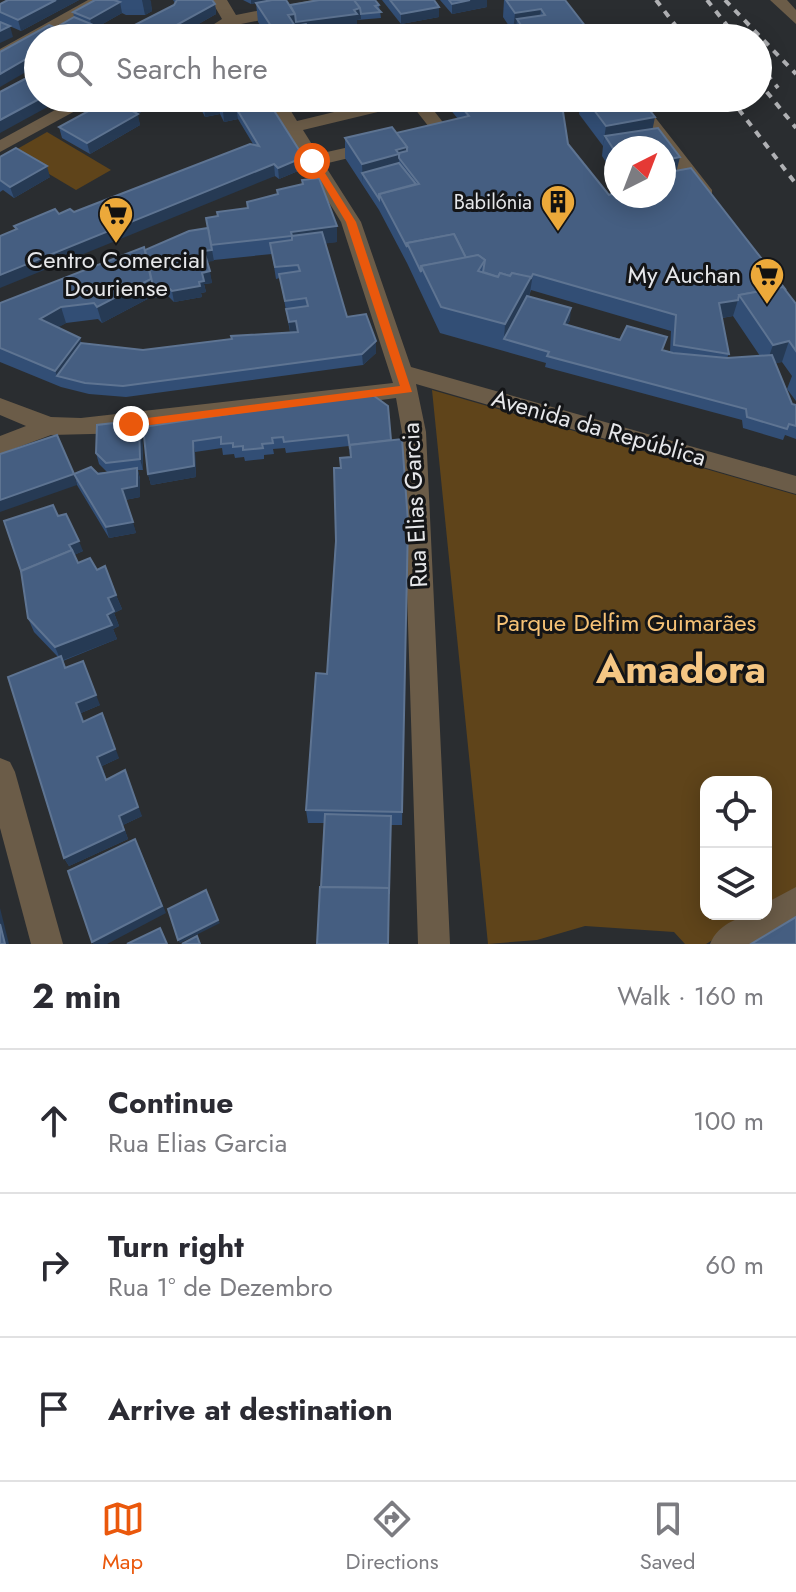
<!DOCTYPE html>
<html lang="en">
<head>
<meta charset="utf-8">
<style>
	:root { --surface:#fff; --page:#f2f2f3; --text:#2b2b33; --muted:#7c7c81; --line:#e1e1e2; --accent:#ea580c }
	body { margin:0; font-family:Jost,sans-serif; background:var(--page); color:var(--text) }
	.controls { position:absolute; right:24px; bottom:24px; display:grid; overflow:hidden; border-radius:16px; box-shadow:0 4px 20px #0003 }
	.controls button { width:72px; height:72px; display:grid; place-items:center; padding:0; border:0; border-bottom:2px solid var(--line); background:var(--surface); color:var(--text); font:40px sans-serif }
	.compass { position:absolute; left:604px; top:136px; width:72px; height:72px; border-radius:50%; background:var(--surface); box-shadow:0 4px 20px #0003; rotate:42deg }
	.stop { position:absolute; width:24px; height:24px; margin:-18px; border:6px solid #ea580c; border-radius:50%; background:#fff }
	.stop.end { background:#ea580c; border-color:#fff; box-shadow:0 2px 8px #0008 }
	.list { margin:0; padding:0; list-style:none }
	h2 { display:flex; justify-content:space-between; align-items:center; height:104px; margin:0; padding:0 32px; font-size:34px }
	h2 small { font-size:26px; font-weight:400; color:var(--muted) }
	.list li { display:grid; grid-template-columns:52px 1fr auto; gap:24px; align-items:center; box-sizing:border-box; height:144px; padding:0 32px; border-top:2px solid var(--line) }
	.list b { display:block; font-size:30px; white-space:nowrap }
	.list p { margin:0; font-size:26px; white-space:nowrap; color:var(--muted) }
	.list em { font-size:26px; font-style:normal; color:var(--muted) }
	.icon { flex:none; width:44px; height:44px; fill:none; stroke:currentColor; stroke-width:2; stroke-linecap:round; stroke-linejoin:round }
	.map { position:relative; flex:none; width:796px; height:944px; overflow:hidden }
	.search { position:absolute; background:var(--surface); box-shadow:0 4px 20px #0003; left:24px; right:24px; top:24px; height:88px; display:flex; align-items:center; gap:20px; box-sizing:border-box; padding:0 28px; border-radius:44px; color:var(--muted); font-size:30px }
	.sheet { height:536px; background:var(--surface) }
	nav { display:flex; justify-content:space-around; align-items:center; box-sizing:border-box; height:112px; border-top:2px solid var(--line); background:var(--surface); font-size:22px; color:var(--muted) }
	nav a { display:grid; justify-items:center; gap:4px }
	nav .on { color:var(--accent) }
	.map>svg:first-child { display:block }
</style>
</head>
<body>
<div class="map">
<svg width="796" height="944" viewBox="0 0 796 944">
	<rect width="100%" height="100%" fill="#2a2d30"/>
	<!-- green -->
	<g fill="#5f441a">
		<path d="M47 132 111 170 76 190 12 152Z"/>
		<path d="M432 390 796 495V891L766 908V782H706V914H756L706 944H685L674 932 585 926 537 940 488 944Z"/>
	</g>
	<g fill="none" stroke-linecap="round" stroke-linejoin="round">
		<!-- minor -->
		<g fill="#6b5c48" fill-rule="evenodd">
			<path d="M88 0H107L0 61V49Z"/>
			<path d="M211 0H227L236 15 313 0H345L337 5 241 24 249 38H233L228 29 212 38H192L222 19Z"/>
			<path d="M770 0H787L796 10V24Z"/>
			<path d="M77 98H99L0 152V140Z"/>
			<path d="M265 98H283L297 121 392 98H424L449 130 440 135 409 140V132L429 127 411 104 303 130 318 154 376 141 385 146 382 150 324 164 361 222 411 367 796 476V494L416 384 426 432 450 944H418L402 432 396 398 131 433 51 435 0 454V436L26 426 0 415V398L51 417 81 418 393 383 341 222Z"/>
			<path d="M622 98H640L712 190V198H698L664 153V148H660Z"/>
			<path d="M0 758 10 762 15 772 63 944H31L0 828Z"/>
			<path d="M796 887V921L757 944H710C719 922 744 914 766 914V903Z"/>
		</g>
		<!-- rail -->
		<g stroke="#b0b1b4" stroke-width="4" stroke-dasharray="7 7" stroke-linecap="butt">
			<path d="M656 0 685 38"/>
			<path d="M707 0 737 38"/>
			<path d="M725 0 796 74"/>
			<path d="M758 63 778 88"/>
			<path d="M758 81 796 128"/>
			<path d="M730 98 796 184"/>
		</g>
	</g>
	<!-- wall -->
	<g fill="#324e75" fill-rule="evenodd">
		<path d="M79 0 21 31 0 22V4Z"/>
		<path d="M95 0H150L152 11 145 15H126L122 13 92 30 82 38H38L74 17 73 12Z"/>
		<path d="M173 0H212L215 4 216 14 174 38H121L122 37 121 32 174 5 175 3Z"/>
		<path d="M243 0H286L290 5H379L381 18 357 20V25L311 31 315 38H268L258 22 256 3 251 4Z"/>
		<path d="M382 0H434L439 17 401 24Z"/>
		<path d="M440 0H487V7L452 14Z"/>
		<path d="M504 0H565L586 27 585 31 594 38H515L516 32H513L503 17Z"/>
		<path d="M96 98H162L163 102 137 114 140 125 90 154 62 138 59 127 98 106Z"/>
		<path d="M198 98H266L301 153 302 164 298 171 279 179 275 176 16 230 14 226 59 214 74 212 253 144 238 119 224 122 220 114 205 117 198 103Z"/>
		<path d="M306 98H360L314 110Z"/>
		<path d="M441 98H559L568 144 609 195 664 196 616 148V178L602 156 603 146 579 114 580 107 571 98H640L653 129 677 171 796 304V401L787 389 792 376 782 362 775 363 792 404 796 405V439L785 435 783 440 743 428 742 420 545 367 546 363 440 333 407 263 379 210 345 158V138L396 133 458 119ZM531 290 671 331 670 352 567 325 570 320 529 296ZM733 316 760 356 727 358 729 354 722 318Z"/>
		<path d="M0 157 50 177 14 198 3 190 0 192Z"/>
		<path d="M247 202 337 226V242L325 243 347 317 376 353 363 365 126 397 89 394 61 387 0 362V303L153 286 208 228 218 216 247 208ZM272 254 276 279 280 278 290 332 143 350 81 343 58 327 66 323 98 319 102 323 155 295V298L167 295 174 302 202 297 201 293 206 292 204 284 212 283 207 262 214 260Z"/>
		<path d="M370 393 391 440 408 522 402 825H391L388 944 321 887 324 823H308L306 810 327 674 340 468 350 457 349 446 286 453 285 448 273 449 274 454 264 455V459L245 461 244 457 235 458 234 454 223 455 222 448 195 452 196 477 151 485 148 474 143 427Z"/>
		<path d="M139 420 142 431 143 470H138L140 479V497L125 500 136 533 109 538 77 485 74 474 107 472 99 464 96 453Z"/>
		<path d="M58 516 83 551 74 555 78 563 97 570 116 595 122 609 114 613 119 626 113 629 117 639 63 661 66 667 100 705 81 713 84 721 119 758 102 766 106 779 142 816 123 825 128 839 69 866 64 858 58 657 34 632 28 618Z"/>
	</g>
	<!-- shaded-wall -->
	<g fill="#263a54">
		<path d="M56 0H79L21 31 18 20Z"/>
		<path d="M142 0H150L151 1 152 11 145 15Z"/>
		<path d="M251 0H277L251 4Z"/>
		<path d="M470 0H487V7L452 14V4Z"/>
		<path d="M120 2 122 13 92 30 82 38H73L91 24 90 19Z"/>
		<path d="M215 4 216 14 174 38H153Z"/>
		<path d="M439 7V17L401 24V14Z"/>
		<path d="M360 8 361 19 357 20V25L289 35 288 15Z"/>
		<path d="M541 9 539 28 517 19 516 32H513L515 13Z"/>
		<path d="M10 26 13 37 0 43V31Z"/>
		<path d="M586 27 584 38 553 36 552 38H528V36Z"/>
		<path d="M38 52V65L0 87V74Z"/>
		<path d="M41 98H64L0 133V120Z"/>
		<path d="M145 98H162L163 102 128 118 125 107Z"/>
		<path d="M313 98H360L314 110Z"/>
		<path d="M219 103 220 114 205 117 204 106Z"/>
		<path d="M236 108 238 119 224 122 223 111Z"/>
		<path d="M138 114 140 125 90 154 87 143Z"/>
		<path d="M655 117 651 137 605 136 603 146 606 126Z"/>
		<path d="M407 147 406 167 399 158V174L362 173 363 184 362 164 396 150Z"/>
		<path d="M301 153 302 164 298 171 279 179 278 168Z"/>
		<path d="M680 157 675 177 664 179V160Z"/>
		<path d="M274 164 275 176 0 288V275Z"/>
		<path d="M47 166 50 177 14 198 10 187Z"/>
		<path d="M337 226V242L293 248 291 232Z"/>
		<path d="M212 250 214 261 206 262 204 251Z"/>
		<path d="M210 271 212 283 204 284 206 292 201 293 202 297 174 302 172 291 199 282 202 273Z"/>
		<path d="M533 274 528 304 504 339 505 324Z"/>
		<path d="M151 279 165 284 167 295 155 298V295L102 323 97 307Z"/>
		<path d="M738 300 733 316 714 319 719 303Z"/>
		<path d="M61 307 66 323 45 335 40 319Z"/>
		<path d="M571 308 570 320 562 335 564 324Z"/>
		<path d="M296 321 297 332 290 333 289 322Z"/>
		<path d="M80 338 85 354 57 376 55 371Z"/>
		<path d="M376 341V353L363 365 362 354Z"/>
		<path d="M789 341 782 362 766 365 773 345Z"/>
		<path d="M139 420 142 431 143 470 140 459Z"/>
		<path d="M193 441 195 452 196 477 151 485 148 474Z"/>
		<path d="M137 468 140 479V497L125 500 122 489Z"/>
		<path d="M74 474 77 485 0 512V500Z"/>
		<path d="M133 522 136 533 109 538 106 527Z"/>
		<path d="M79 541 83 551 74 555 69 545Z"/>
		<path d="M116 595 122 609 114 613 119 626 113 629 117 639 61 661 55 647 107 615 108 598Z"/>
		<path d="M87 671 100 705 81 713 88 731 76 703Z"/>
		<path d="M106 723 119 758 102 766 110 789 97 757Z"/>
		<path d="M125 770 142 816 123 825 128 839 69 866 64 858 119 816Z"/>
		<path d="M139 847 166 913 107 944H93L92 942Z"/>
		<path d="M0 908 9 944H5L0 924Z"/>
		<path d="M218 920 220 923 180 943 178 940Z"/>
	</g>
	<!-- building -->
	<g fill="#455e81" stroke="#5e7492" stroke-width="2">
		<path d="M8 0H56L18 20 0 12V4Z"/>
		<path d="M95 0H114L120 2 90 19 73 12Z"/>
		<path d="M177 0H212L215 4 153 38H133L121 32 174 5Z"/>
		<path d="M272 0H286L295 14 288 15 295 26 306 24 315 38H279L256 3Z"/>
		<path d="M319 0H354L360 8 354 10 357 14 296 22 295 14 290 5Z"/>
		<path d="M354 0H375L379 5 375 6 381 12 361 14 360 8Z"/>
		<path d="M390 0H434L439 7 401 14Z"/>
		<path d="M449 0H470L452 4Z"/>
		<path d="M506 0H565L586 27 528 36 517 19 545 15 541 9 515 13Z"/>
		<path d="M74 17 91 24 73 38H70L69 34 55 28Z"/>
		<path d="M0 22 10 26 0 31Z"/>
		<path d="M49 25 69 34 63 38H38V52L0 74V52Z"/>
		<path d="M213 28H222L228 38H194Z"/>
		<path d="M588 31 594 38H554L553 36Z"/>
		<path d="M38 72V98H41L0 120V92Z"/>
		<path d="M102 98H145L125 107 138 114 87 143 59 127 107 101Z"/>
		<path d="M200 98H266L301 153 297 160 278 168 274 164 0 275V236L17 229 14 226 55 209 59 214 70 209 74 212 250 144 259 146 236 108 223 111 219 103 204 106Z"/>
		<path d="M458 98H559L561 99 568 144 609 195 616 192V196H664V173L691 168 786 290 783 287 739 295 738 300 719 303 729 354 674 345 676 315 533 274 531 278 512 273 510 276 500 273 498 277 483 272 485 260 478 255 466 258 454 234 407 243V247L379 194 419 184 399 158V153L407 151V147L396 133 469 116 455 99Z"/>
		<path d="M585 98H640L655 117 606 126Z"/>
		<path d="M392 127 407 147 396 150 399 154 362 164 345 138Z"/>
		<path d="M658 128 680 157 664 160V148H616V153L605 136Z"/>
		<path d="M16 148 47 166 10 187 0 180V157Z"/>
		<path d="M399 163 416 184 379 194V199L362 173Z"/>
		<path d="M319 178 337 226 291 232 292 236 211 245 206 218 218 216 217 212 248 208 247 202 278 194 277 190 303 184 302 180Z"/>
		<path d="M208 228 212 250 204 251 210 271 202 273 204 281 199 282 200 286 172 291 165 284 153 286 145 250 189 231Z"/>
		<path d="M322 232 347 317 366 314 376 341 362 354 123 386 85 383 57 376 81 343 143 350 232 339 231 336 298 332 296 321 289 322 286 309 308 306 306 298 285 301 279 274 300 271 298 265 275 267 270 243 292 240V236Z"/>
		<path d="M454 234 466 258 421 266V272L407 243Z"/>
		<path d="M144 247 151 279 97 307 94 303 61 307 40 319 80 338 55 371 0 348V303Z"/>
		<path d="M478 255 485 260 478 271 498 277 500 273 510 276 512 273 531 277 505 324 441 307 421 266Z"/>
		<path d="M783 287 796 304V351L789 341 773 345 739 295Z"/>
		<path d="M527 296 571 308 564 324 620 340 627 326 667 337 662 350 673 353 727 358 772 355 792 404 796 405V426L789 424 787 429 747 417 746 409 547 356 549 352 504 339Z"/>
		<path d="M370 393 388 406 391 440 350 445V449L348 435 284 442 283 437 272 438 273 443 262 444 263 448 243 450V446L233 447V443L221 444V437L193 441 194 466 148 474 143 427Z"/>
		<path d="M139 420 140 459 106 463 96 453 97 425Z"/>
		<path d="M57 435 74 474 0 500V454Z"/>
		<path d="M402 439 408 522 402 812 306 810 316 673 327 674 336 541 334 468H341L340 458 351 457 350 445Z"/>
		<path d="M91 467 98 474 137 468V486L122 489 133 522 106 527 74 474Z"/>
		<path d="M53 505 58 516 66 514 79 541 69 545 72 550 21 571 4 521Z"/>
		<path d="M72 550 78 563 90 558 97 570 105 566 116 595 108 598 114 611 107 615 112 625 55 647 28 618 21 571Z"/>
		<path d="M61 656 65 668 83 661 96 695 76 703 79 711 83 722 102 713 115 749 97 757 106 780 125 770 138 807 119 816 124 830 64 858 8 677Z"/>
		<path d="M325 814 391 816 389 894V888L321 887Z"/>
		<path d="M135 839 162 906 92 942 68 871Z"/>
		<path d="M320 887 389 888 388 944H317Z"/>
		<path d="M206 890 218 920 178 940 168 909Z"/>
		<path d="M796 917V944H751Z"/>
		<path d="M0 924 5 944H0Z"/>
		<path d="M160 928 167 944H127Z"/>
		<path d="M197 936 200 944H182Z"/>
	</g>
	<!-- route -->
	<path fill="#ea580c" d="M308 159H316L356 222 412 392 126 428 124 424 131 420 400 386 346 222Z"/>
	<!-- icons -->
	<defs>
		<symbol id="building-pin" viewBox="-11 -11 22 30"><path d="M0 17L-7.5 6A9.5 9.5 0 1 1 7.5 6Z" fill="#eca93a" stroke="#141517"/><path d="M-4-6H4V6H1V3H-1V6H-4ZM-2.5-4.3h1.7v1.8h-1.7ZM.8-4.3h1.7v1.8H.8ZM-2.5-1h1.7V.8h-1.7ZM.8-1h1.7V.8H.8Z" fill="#111"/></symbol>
		<symbol id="supermarket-pin" viewBox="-11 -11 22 30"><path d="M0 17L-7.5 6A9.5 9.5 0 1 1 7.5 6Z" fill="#eca93a" stroke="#141517"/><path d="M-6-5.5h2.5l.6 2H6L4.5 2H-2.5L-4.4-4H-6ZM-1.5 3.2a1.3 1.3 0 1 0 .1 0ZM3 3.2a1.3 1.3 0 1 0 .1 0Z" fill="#111"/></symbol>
	</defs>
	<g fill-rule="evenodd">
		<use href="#building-pin" x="538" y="182" width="40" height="54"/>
		<use href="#supermarket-pin" x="96" y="194" width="40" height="54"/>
		<use href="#supermarket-pin" x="747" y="255" width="40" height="54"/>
	</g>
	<g text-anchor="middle" stroke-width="6" stroke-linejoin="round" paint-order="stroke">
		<!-- far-poi labels -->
		<g font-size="20" fill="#e6e7ea" stroke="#141517" text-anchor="end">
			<text x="532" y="209">Babilónia</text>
		</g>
		<!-- poi labels -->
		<g font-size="24" fill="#e6e7ea" stroke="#141517">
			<text x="116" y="268">Centro Comercial<tspan x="116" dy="28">Douriense</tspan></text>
			<text x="741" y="283" text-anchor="end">My Auchan</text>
		</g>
		<!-- street labels -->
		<g font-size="24" fill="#e6e7ea" stroke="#141517">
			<text transform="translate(599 428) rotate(16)" y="8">Avenida da República</text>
			<text transform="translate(415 505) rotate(-93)" y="8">Rua Elias Garcia</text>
		</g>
		<!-- park labels -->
		<g font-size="24" fill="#f6c276" stroke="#141517">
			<text x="626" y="631">Parque Delfim Guimarães</text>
		</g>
		<!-- town labels -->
		<g font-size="40" font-weight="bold" fill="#f5c683" stroke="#141517">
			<text x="681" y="683">Amadora</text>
		</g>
	</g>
</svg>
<div class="controls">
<button><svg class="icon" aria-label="locate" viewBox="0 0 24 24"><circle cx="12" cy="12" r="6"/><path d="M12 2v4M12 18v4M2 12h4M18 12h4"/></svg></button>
<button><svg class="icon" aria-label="layers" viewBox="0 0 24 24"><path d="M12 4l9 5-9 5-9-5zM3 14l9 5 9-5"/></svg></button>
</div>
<svg class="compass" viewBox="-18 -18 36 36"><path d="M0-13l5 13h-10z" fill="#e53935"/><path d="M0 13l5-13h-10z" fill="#7c7c81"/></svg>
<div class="stop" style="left:312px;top:161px"></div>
<div class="stop end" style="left:131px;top:424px"></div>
<div class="search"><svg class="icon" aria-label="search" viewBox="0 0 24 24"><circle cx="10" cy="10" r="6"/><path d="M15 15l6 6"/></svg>Search here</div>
</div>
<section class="sheet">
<h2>2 min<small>Walk · 160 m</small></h2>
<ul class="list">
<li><svg class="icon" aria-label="ahead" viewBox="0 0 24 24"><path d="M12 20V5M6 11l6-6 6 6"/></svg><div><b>Continue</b><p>Rua Elias Garcia</p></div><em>100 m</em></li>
<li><svg class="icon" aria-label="right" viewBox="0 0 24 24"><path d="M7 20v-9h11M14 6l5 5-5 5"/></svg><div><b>Turn right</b><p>Rua 1º de Dezembro</p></div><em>60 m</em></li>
<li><svg class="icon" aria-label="arrive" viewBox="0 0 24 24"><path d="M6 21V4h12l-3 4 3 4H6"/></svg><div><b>Arrive at destination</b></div></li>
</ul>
</section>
<nav>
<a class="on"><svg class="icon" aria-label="map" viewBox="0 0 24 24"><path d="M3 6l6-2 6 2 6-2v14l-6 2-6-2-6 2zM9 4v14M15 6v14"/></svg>Map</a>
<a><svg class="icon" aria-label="directions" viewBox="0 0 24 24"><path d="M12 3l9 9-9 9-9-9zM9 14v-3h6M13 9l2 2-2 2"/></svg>Directions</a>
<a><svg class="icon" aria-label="saved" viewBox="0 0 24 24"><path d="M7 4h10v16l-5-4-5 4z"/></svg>Saved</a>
</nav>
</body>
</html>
